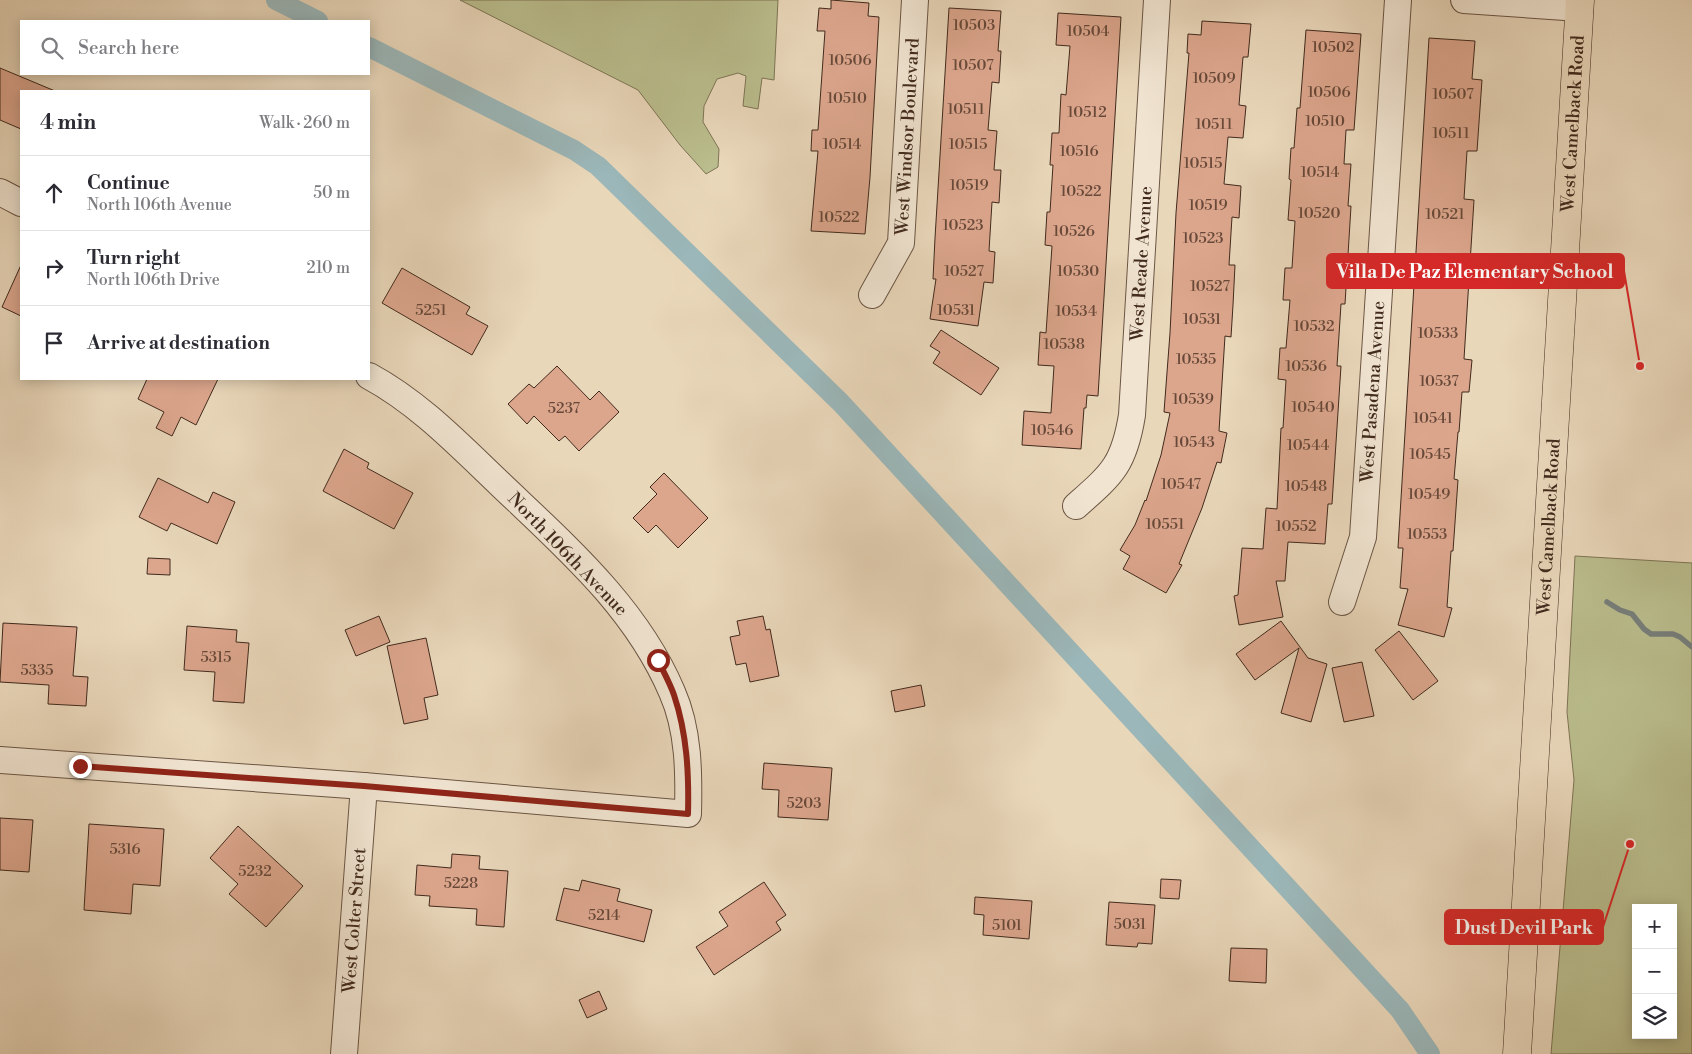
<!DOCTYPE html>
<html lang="en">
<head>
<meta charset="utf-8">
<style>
	:root { --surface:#fff; --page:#f2f2f3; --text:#2b2b33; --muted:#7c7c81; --line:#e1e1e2 }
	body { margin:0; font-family:"Libre Bodoni",serif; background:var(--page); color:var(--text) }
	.controls { position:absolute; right:15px; bottom:15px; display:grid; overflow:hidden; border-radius:0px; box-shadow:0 2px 12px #0003 }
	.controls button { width:45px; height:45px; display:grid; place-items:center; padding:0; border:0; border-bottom:1px solid var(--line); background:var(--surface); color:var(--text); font:25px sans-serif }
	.stop { position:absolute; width:15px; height:15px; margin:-11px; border:4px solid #8f2418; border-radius:50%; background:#fff }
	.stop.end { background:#8f2418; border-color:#fff; box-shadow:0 1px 5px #0008 }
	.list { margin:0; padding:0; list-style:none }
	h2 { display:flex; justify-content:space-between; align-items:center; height:65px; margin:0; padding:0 20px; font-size:21px }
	h2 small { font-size:16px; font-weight:400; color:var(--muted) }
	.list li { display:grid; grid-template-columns:32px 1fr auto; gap:15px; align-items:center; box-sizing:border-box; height:75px; padding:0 20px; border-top:1px solid var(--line) }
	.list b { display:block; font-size:19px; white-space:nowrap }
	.list p { margin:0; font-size:16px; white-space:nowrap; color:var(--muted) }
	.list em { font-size:16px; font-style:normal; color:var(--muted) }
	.icon { flex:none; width:28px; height:28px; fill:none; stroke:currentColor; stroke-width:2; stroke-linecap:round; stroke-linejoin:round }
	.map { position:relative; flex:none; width:1692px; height:1054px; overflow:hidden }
	.search { position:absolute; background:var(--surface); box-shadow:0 2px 12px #0003; left:20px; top:20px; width:350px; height:55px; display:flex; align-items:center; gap:12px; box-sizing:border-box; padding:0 18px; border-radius:0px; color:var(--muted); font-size:19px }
	.panel { position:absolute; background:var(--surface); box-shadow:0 2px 12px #0003; left:20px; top:90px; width:350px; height:290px; border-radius:0px }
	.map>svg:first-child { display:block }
</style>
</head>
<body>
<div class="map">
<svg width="1692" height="1054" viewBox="0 0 1692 1054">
	<rect width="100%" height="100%" fill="#e9d7ba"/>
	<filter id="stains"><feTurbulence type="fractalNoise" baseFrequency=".004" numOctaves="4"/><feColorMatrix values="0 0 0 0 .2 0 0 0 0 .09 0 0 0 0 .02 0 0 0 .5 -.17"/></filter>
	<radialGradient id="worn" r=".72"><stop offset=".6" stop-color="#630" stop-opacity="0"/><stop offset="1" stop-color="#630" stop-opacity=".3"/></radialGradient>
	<!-- green -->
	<g fill="#babd8d" stroke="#7e7455" fill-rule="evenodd">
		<path d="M460 0H778L774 80 762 78 758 109 743 106 746 76 738 73 717 79 704 106 703 122 719 149 718 167 706 174 680 145 638 90Z"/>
		<path d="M1575 556 1692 563V1054H1551L1574 780 1567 712ZM1636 908H1673V1035H1636Z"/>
	</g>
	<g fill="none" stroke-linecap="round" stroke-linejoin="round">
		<!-- stream -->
		<path stroke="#777f7b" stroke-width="5.5" d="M1607 602 1620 610 1632 614 1644 629 1651 634H1673L1680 637 1692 647"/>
		<!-- canal -->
		<g stroke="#9bb7b9" stroke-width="20">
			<path d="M276 0 318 21"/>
			<path d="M369 47 574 150 598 166 841 403 1400 1010 1430 1054"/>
		</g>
	</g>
	<!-- building -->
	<g fill="#dca68d" stroke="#412a1d">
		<path d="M831 0 869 3 868 16 879 17 870 177 865 234 811 231 818 151H811L812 130H818L825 31H817L819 8 831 9Z"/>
		<path d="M949 8 1001 11 998 51H1001L999 83 992 82 988 130 997 131 994 170H1001L999 203 992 202 989 251 995 252 993 283 984 282 978 326 930 319 936 279H933L935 238Z"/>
		<path d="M1058 13 1121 17 1098 396 1087 395 1086 408H1084L1081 449 1022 445 1024 411 1051 413 1054 366 1038 365 1040 332 1046 333 1052 246 1045 245 1047 212H1050L1053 165H1050L1052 133H1059L1061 94 1066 95 1070 46 1056 45Z"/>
		<path d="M1202 21 1251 24 1248 57H1243L1239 105 1246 106 1243 138 1228 137 1224 184 1241 186 1239 218 1232 217 1229 265H1235L1233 305 1231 337 1225 336 1219 431 1227 433 1221 463 1217 462 1202 508 1179 564 1182 565 1166 593 1123 569 1130 556 1120 550 1135 525 1145 500 1146 501 1161 455 1170 413 1164 412 1170 333 1176 213 1189 53H1187L1188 34 1201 35Z"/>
		<path d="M1306 30 1361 34 1354 130H1346L1344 164H1351L1348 206H1351L1345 304H1341L1337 366H1341L1332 504H1328L1325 544 1288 542 1285 581H1276L1283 617 1239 625 1234 596 1238 595 1242 548 1263 549 1266 508 1277 509 1281 428H1283L1286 380 1278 379 1280 348H1286L1290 300H1283L1285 268H1292L1295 221 1288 220 1291 180 1289 179 1291 148H1294L1297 108H1300Z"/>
		<path d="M1429 38 1475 41 1472 79 1482 80 1477 151H1467L1464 199 1474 200 1464 359 1472 360 1469 392H1462L1459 432H1458L1454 479 1458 480 1453 551H1451L1447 607 1452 608 1444 637 1398 625 1408 589 1400 588 1403 548H1398Z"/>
		<path d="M0 68 55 91H21V129L0 120Z"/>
		<path d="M21 265V316L2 307Z"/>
		<path d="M402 268 470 307 466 314 488 326 472 355 382 303Z"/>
		<path d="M941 330 999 368 981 395 933 363 940 352 930 346Z"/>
		<path d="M557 366 590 400 599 391 619 412 579 451 565 436 559 441 534 416 527 424 508 404 529 384 534 388Z"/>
		<path d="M147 379H218L196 425 181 417 172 436 156 428 164 412 138 399Z"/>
		<path d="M344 449 369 463 367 468 413 493 394 529 323 491Z"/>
		<path d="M664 473 708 518 678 548 656 525 648 533 633 518 657 494 650 487Z"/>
		<path d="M158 478 208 503 213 492 235 502 217 544 171 523 167 531 139 517Z"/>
		<path d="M148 558 170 559V575L147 574Z"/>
		<path d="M379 616 390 642 356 656 345 630Z"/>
		<path d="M763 616 766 630 770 629 779 676 750 682 746 663 736 665 730 637 740 635 737 621Z"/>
		<path d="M1281 621 1308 658 1327 664 1311 722 1281 713 1299 648 1255 680 1236 654Z"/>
		<path d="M3 623 77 627 73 676 88 677 86 706 48 704 49 685 0 682Z"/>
		<path d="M187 626 237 630 236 642 249 643 244 703 213 701 215 672 184 670Z"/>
		<path d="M1399 631 1438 681 1413 700 1375 650Z"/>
		<path d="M426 638 438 695 424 698 428 719 404 724 387 646Z"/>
		<path d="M1362 662 1374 716 1344 722 1332 668Z"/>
		<path d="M921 685 925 706 895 712 891 691Z"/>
		<path d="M764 763 832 768 828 820 778 817 779 790 762 789Z"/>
		<path d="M0 818 33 820 29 872 0 870Z"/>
		<path d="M89 824 164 829 160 886 133 884 131 914 84 910Z"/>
		<path d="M238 826 303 886 266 927 229 894 238 884 210 858Z"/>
		<path d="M452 854 480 856 479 869 508 871 504 927 476 925 477 909 429 906 430 896 415 895 417 865 451 868Z"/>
		<path d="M1161 879 1181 880 1179 899 1160 898Z"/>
		<path d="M582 880 620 889 617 901 652 910 644 942 556 920 564 888 579 891Z"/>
		<path d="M764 882 786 915 776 922 781 930 714 975 696 947 728 926 719 912Z"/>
		<path d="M975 897 1032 901 1029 939 983 935 984 915 974 914Z"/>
		<path d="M1109 902 1155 905 1152 944 1138 943 1137 947 1106 945Z"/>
		<path d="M1231 948 1267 949 1266 983 1229 981Z"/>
		<path d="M599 991 607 1009 587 1018 579 1000Z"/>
	</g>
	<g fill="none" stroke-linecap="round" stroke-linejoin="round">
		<defs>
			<g id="minor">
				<path d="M1464 0 1580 8"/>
				<path d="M0 192 21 203"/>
				<path id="s1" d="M872 295 901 243 915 0"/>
				<path id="s2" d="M1076 506C1112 474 1124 465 1132 415L1157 0"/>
				<path id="s3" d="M1342 602 1363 537 1398 0"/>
				<path d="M0 760 364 786 688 814C689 774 689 730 672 692 636 607 565 546 500 484 459 445 419 403 369 376"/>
				<path id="s4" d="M344 1054 364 786"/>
			</g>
			<g id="major">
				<path id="s5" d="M1517 1054 1580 0"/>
			</g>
		</defs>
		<!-- minor casing -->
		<use href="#minor" stroke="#6b5544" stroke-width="28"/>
		<!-- major casing -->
		<use href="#major" stroke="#412a1d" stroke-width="29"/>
		<!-- minor -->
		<use href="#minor" stroke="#f1e5d2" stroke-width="26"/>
		<!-- major -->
		<use href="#major" stroke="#e9d7ba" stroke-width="28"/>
	</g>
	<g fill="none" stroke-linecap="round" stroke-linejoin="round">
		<!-- route -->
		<path stroke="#8f2418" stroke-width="6" d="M80 766 364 786 688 814C689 773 687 734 674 695 670 683 663 671 658 660"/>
	</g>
	<g text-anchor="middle" stroke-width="5" stroke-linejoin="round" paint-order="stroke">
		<!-- number labels -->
		<g font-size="15" fill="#684939">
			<text x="974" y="30">10503</text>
			<text x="1088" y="36">10504</text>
			<text x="1333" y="52">10502</text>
			<text x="850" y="65">10506</text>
			<text x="973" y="70">10507</text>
			<text x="1214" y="83">10509</text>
			<text x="1329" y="97">10506</text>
			<text x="1453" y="99">10507</text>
			<text x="847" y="103">10510</text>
			<text x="966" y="114">10511</text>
			<text x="1087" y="117">10512</text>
			<text x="1325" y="126">10510</text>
			<text x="1214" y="129">10511</text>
			<text x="1451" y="138">10511</text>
			<text x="842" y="149">10514</text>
			<text x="968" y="149">10515</text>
			<text x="1079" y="156">10516</text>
			<text x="1203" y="168">10515</text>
			<text x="1320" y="177">10514</text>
			<text x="969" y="190">10519</text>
			<text x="1081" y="196">10522</text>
			<text x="1208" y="210">10519</text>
			<text x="1319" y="218">10520</text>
			<text x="1445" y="219">10521</text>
			<text x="839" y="222">10522</text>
			<text x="963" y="230">10523</text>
			<text x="1074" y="236">10526</text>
			<text x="1203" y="243">10523</text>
			<text x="964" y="276">10527</text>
			<text x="1078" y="276">10530</text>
			<text x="1210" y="291">10527</text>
			<text x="431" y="315">5251</text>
			<text x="956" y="315">10531</text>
			<text x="1076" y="316">10534</text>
			<text x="1202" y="324">10531</text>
			<text x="1314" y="331">10532</text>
			<text x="1438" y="338">10533</text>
			<text x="1064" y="349">10538</text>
			<text x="1196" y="364">10535</text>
			<text x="1306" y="371">10536</text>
			<text x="1439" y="386">10537</text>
			<text x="1193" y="404">10539</text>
			<text x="1313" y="412">10540</text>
			<text x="564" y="413">5237</text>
			<text x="1433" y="423">10541</text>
			<text x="1052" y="435">10546</text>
			<text x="1194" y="447">10543</text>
			<text x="1308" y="450">10544</text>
			<text x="1430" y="459">10545</text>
			<text x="1181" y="489">10547</text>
			<text x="1306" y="491">10548</text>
			<text x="1429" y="499">10549</text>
			<text x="1165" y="529">10551</text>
			<text x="1296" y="531">10552</text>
			<text x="1427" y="539">10553</text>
			<text x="216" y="662">5315</text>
			<text x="37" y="675">5335</text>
			<text x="804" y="808">5203</text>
			<text x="125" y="854">5316</text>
			<text x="255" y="876">5232</text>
			<text x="461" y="888">5228</text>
			<text x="604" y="920">5214</text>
			<text x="1130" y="929">5031</text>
			<text x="1007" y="930">5101</text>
		</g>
		<!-- street labels -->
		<g font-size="18" fill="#412a1d" stroke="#f1e5d2">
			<text dy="6" stroke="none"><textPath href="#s5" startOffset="932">West Camelback Road</textPath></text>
			<text dy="6" stroke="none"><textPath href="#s1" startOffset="166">West Windsor Boulevard</textPath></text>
			<text dy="6" stroke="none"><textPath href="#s2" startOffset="262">West Reade Avenue</textPath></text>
			<text dy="6" stroke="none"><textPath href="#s3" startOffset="214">West Pasadena Avenue</textPath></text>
			<text dy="6" stroke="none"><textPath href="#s5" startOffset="528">West Camelback Road</textPath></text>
			<text transform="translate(568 554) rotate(46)" y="6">North 106th Avenue</text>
			<text dy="6" stroke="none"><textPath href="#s4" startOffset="134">West Colter Street</textPath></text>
		</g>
	</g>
	<!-- callouts -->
	<path fill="none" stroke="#d62828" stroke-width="2" d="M1640 366L1624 271M1630 844L1603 927"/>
	<g fill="#d62828" stroke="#f1e5d2" stroke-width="2">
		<circle cx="1640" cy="366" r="5"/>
		<circle cx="1630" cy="844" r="5"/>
	</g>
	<g fill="#d62828" stroke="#d62828" stroke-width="2">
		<rect x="1327" y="254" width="297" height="34" rx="5"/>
		<rect x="1445" y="910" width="158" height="34" rx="5"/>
	</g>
	<g font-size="19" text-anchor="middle" font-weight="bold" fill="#fff">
		<text x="1475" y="278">Villa De Paz Elementary School</text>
		<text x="1524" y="934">Dust Devil Park</text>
	</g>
	<rect width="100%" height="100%" filter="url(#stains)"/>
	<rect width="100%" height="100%" fill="url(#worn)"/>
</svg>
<div class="controls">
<button>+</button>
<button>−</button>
<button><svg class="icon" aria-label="layers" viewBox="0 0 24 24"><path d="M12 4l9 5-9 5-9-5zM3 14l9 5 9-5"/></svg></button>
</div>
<div class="stop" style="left:658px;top:660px"></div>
<div class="stop end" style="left:80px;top:766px"></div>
<div class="search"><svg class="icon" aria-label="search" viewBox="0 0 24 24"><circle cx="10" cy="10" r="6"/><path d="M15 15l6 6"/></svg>Search here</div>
<section class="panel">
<h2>4 min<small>Walk · 260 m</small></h2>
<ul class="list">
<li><svg class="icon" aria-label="ahead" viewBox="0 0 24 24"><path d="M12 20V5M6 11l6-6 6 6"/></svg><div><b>Continue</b><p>North 106th Avenue</p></div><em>50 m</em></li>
<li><svg class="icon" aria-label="right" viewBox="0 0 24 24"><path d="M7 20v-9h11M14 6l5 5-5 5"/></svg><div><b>Turn right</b><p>North 106th Drive</p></div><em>210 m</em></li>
<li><svg class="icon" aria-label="arrive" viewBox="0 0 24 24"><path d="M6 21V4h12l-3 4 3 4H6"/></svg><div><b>Arrive at destination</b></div></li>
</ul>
</section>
</div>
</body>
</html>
